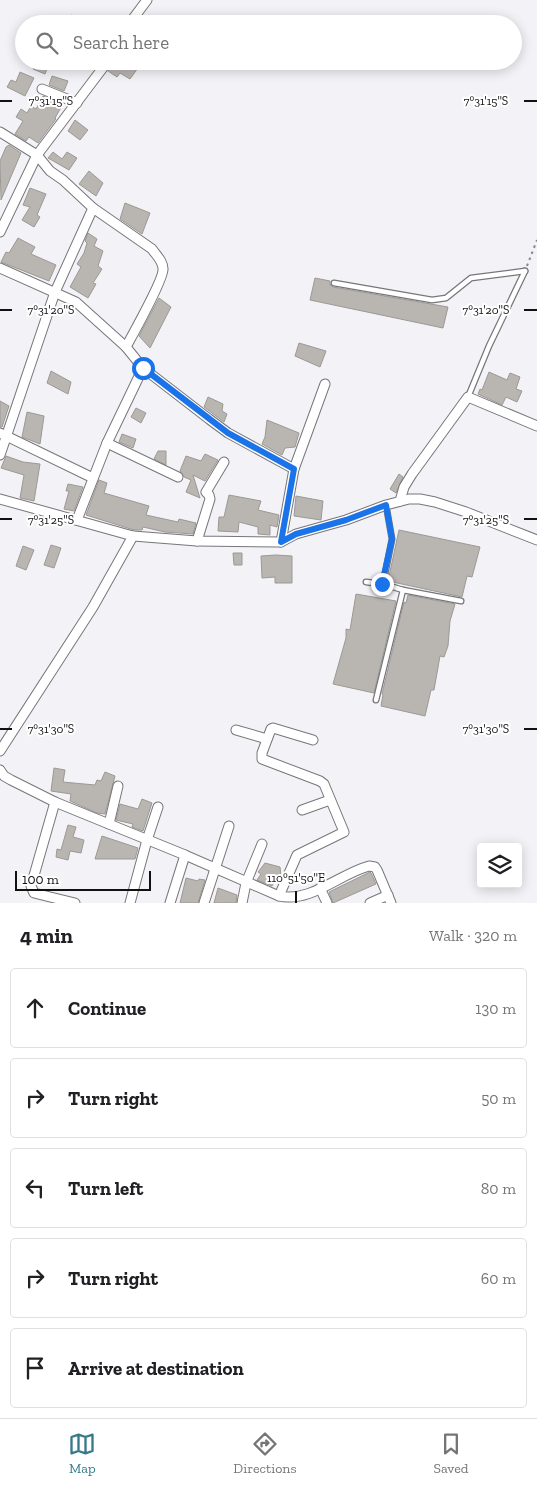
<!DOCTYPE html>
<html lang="en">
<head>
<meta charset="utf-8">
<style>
	:root { --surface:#fff; --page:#f6f6f6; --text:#202124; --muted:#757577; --line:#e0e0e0; --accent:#367a8a }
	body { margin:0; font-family:"Zilla Slab",serif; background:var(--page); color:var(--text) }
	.controls { position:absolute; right:15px; bottom:15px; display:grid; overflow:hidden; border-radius:5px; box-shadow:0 2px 12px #0003 }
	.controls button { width:45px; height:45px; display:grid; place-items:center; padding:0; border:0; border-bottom:1px solid var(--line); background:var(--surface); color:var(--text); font:25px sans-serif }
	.scale { position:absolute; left:15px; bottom:12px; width:136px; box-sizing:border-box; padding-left:5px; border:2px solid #111112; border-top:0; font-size:14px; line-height:18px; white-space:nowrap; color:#111112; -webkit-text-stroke:4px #fff; paint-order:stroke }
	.stop { position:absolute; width:15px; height:15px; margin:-11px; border:4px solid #1a73e8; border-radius:50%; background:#fff }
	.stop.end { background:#1a73e8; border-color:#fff; box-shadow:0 1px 5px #0008 }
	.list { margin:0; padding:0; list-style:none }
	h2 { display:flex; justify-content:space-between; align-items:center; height:65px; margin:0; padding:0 20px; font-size:21px }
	h2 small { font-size:16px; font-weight:400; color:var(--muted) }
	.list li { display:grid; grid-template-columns:32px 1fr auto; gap:15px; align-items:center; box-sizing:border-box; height:80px; margin:0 10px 10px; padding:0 10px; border:1px solid var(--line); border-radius:5px }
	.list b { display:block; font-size:19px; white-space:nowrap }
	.list em { font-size:16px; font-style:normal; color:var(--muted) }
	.icon { flex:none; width:28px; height:28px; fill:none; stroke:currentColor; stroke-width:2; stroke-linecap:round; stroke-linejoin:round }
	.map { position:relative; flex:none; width:537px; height:903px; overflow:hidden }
	.search { position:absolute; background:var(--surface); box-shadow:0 2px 12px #0003; left:15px; right:15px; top:15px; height:55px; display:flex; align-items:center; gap:12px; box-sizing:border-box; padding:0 18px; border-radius:28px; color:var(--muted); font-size:19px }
	.sheet { height:515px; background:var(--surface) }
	nav { display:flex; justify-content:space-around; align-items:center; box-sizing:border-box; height:70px; border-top:1px solid var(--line); background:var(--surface); font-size:14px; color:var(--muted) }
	nav a { display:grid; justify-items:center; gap:2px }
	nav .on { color:var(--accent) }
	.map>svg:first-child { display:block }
</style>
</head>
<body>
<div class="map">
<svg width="537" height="903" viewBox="0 0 537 903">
	<rect width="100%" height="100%" fill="#f3f2f7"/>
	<!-- building -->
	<g fill="#b9b6b2" stroke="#9c9995">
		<path d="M71 15 91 23V24H68Z"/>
		<path d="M36 61 48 66 45 74 33 69Z"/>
		<path d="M114 61 124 66 127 61H134L140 65 130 79 120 73 117 77 108 71Z"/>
		<path d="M20 72 34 78 25 96 7 87 11 80 16 82Z"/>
		<path d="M52 76 68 81 64 91 49 85Z"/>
		<path d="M43 96 63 104 55 118 56 119 38 143 29 137 26 141 15 134 23 121 16 117 21 109 27 113 31 106 36 109Z"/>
		<path d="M75 120 88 130 80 140 68 131Z"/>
		<path d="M9 145 21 153 1 200 0 161 6 147Z"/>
		<path d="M53 152 62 159 67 152 77 158 69 170 48 158Z"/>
		<path d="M89 171 103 183 96 196 79 184Z"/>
		<path d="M30 188 46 194 37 215 40 217 34 227 22 220 30 207 23 205Z"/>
		<path d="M125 203 150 213 142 234 120 219Z"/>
		<path d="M88 233 97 239 94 246 103 251 98 266 102 269 93 283 96 284 88 298 70 287 81 267 77 264 84 253 87 243 85 241Z"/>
		<path d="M18 238 35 247 31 254 56 265 49 281 1 262 6 252 9 253Z"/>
		<path d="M315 278 330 281V285L333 287 448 307 443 328 310 300Z"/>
		<path d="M159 298 171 307 150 348 139 336Z"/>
		<path d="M299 343 326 351 320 367 295 356Z"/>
		<path d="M51 371 71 382 68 394 47 383Z"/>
		<path d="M489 372 507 380 510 373 520 377 516 389 522 391 517 402 506 397 502 405 478 394 480 389 482 390Z"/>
		<path d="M208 397 223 404 222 411 227 414 224 422 204 407Z"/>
		<path d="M0 401 9 406 2 427H0Z"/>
		<path d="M136 408 146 413 141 423 131 417Z"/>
		<path d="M27 412 44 416 40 444 22 437Z"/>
		<path d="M267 420 299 433 295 447 285 448 282 455 262 444 265 437Z"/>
		<path d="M122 434 136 439 133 448 119 442Z"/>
		<path d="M158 451H166V465L154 459Z"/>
		<path d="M205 454 218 460 205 481 193 475 200 498 186 492 191 480 184 477 180 471 186 456 201 461Z"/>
		<path d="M6 456 23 462 40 464 34 501 20 498 24 475 1 468Z"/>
		<path d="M399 474 403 477 396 493 390 489Z"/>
		<path d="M99 480 107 483 104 493 149 506 146 515 178 522 179 519 196 523 193 534 165 532 143 527 142 530H134L86 515Z"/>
		<path d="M68 484 83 487 74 511 64 509 69 491H66Z"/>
		<path d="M229 495 261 501 258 510 279 515 277 527 270 525V535L258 534V527L239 522 238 532 218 531 219 517H224Z"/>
		<path d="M296 496 323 501 321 520 294 516Z"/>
		<path d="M399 530 480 547 472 577 467 576 462 597 388 581Z"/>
		<path d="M51 545 61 548 54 568 44 565Z"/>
		<path d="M23 546 34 550 26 570 16 566Z"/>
		<path d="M233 553H242V565H234Z"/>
		<path d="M276 555 292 556V583H275V577L262 578 261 556Z"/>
		<path d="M356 594 396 601 374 693 333 684 346 638V629L350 630Z"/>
		<path d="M408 595 455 604 450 621 448 646 444 657 440 656 434 690H431L425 716 381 706 383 695 382 694 404 602 406 603Z"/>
		<path d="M54 768 65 770 63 782 95 785 97 780 101 781 105 772 115 776 105 814 97 813 70 801 71 794 51 791Z"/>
		<path d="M142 799 152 803 143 831 132 827 133 824 116 820 120 804 138 809Z"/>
		<path d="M68 825 76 827 73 837 84 840 81 853 70 851 68 860 56 857 57 849 61 850Z"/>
		<path d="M102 836 138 848 135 859H95Z"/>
		<path d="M265 863 280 867 281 876 278 883 274 882 272 886 257 880 261 874 258 872Z"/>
		<path d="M370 872 371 873 376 884 333 903 329 892Z"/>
		<path d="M186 878 198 881 199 879 205 880 198 903H180Z"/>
		<path d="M218 888 237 895 236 903H214Z"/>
	</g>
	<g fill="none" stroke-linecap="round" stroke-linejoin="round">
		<defs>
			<g id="service">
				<path d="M334 283 432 300 446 298 471 278 525 271"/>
				<path d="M468 397 489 346 525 271"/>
				<path d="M386 505 392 539 383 584 403 590 461 601"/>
				<path d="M366 582 383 584"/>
				<path d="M376 700 403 590"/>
			</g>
			<g id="minor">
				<path d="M129 24 147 0"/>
				<path d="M42 89 77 103"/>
				<path d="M0 132 37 155 50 171 63 180 93 208 152 249C156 255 163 261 163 269 164 279 133 334 126 347"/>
				<path d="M0 232 37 155 108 61"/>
				<path d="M0 268 76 302 126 347 143 368 209 419 228 433 294 469"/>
				<path d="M0 433 93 478"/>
				<path d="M107 443 178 477"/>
				<path d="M0 455 55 292 93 208"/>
				<path d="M0 499 133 536 197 541 281 542 296 534 346 520 386 505 409 499H420L435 502 466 512 537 540"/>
				<path d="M400 501 404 487 412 474 468 397 537 426"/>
				<path d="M77 520 107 443 143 368"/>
				<path d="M197 541 210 499 209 495 206 492 224 462"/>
				<path d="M281 542 294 469 325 384"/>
				<path d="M236 730 267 739"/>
				<path d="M0 751 93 607 133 536"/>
				<path d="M0 770 4 776 11 780 55 802 185 855 279 896C311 903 339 874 369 866L375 867 377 870 391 903"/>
				<path d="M55 802 31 886 34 893 75 903"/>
				<path d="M302 810 330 800"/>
				<path d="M109 824 118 786"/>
				<path d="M320 888 327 903"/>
				<path d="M279 896 297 855 344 832 324 784 320 781 262 759V753L271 729 273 728 313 740"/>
				<path d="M130 903 147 840 158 807"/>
				<path d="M170 903 185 855"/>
				<path d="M204 903 229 826"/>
				<path d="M242 903 246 883 262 844"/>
				<path d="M370 903 388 895"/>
			</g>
		</defs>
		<!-- service casing -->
		<use href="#service" stroke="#77767a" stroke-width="7"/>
		<!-- minor casing -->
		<use href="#minor" stroke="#77767a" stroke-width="11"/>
		<!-- path -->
		<path stroke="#878689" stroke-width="2" stroke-dasharray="2.5 4" stroke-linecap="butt" d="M527 266 537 240"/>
		<!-- service -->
		<use href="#service" stroke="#fff" stroke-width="4.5"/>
		<!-- minor -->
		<use href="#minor" stroke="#fff" stroke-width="9"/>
	</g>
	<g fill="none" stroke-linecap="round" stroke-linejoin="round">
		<!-- route -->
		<path stroke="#1a73e8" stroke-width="6" d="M143 368 228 433 294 469 281 542 296 534 346 520 386 505 392 539 382 584"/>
	</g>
	<!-- ticks -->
	<path fill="none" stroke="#111112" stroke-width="2" d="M0 101H12M524 101H537M0 310H12M524 310H537M0 519H12M524 519H537M0 729H12M524 729H537M296 891V903"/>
	<g font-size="12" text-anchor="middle" fill="#111112" stroke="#fff" stroke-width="4" stroke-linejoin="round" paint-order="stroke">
		<text x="51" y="105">7°31'15"S</text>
		<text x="486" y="105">7°31'15"S</text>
		<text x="51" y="314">7°31'20"S</text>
		<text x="486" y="314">7°31'20"S</text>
		<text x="51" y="524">7°31'25"S</text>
		<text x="486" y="524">7°31'25"S</text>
		<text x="51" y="733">7°31'30"S</text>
		<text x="486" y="733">7°31'30"S</text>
		<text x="296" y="882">110°51'50"E</text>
	</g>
</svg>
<div class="controls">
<button><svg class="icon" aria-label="layers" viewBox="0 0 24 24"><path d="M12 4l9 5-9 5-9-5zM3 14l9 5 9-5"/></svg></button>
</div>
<div class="scale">100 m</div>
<div class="stop" style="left:143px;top:368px"></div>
<div class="stop end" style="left:382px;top:584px"></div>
<div class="search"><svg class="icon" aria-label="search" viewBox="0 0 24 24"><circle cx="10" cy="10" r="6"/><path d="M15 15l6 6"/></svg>Search here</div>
</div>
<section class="sheet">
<h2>4 min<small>Walk · 320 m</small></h2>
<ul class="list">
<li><svg class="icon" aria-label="ahead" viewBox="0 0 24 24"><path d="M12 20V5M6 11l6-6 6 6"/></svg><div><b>Continue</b></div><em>130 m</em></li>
<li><svg class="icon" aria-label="right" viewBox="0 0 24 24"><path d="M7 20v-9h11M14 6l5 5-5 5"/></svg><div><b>Turn right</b></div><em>50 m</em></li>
<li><svg class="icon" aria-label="left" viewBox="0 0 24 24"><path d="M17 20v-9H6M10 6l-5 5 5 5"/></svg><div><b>Turn left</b></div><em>80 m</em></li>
<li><svg class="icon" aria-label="right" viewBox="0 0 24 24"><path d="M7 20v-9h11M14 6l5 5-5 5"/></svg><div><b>Turn right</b></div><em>60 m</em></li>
<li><svg class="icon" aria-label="arrive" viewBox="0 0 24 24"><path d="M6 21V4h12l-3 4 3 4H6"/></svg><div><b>Arrive at destination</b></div></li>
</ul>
</section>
<nav>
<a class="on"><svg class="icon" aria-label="map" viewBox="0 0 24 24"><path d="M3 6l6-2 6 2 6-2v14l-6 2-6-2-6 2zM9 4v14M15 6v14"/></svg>Map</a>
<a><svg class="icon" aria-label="directions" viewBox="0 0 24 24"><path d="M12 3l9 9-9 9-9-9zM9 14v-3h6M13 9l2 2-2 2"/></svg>Directions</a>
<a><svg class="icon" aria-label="saved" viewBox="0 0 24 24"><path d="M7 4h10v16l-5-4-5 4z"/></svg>Saved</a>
</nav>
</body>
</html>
